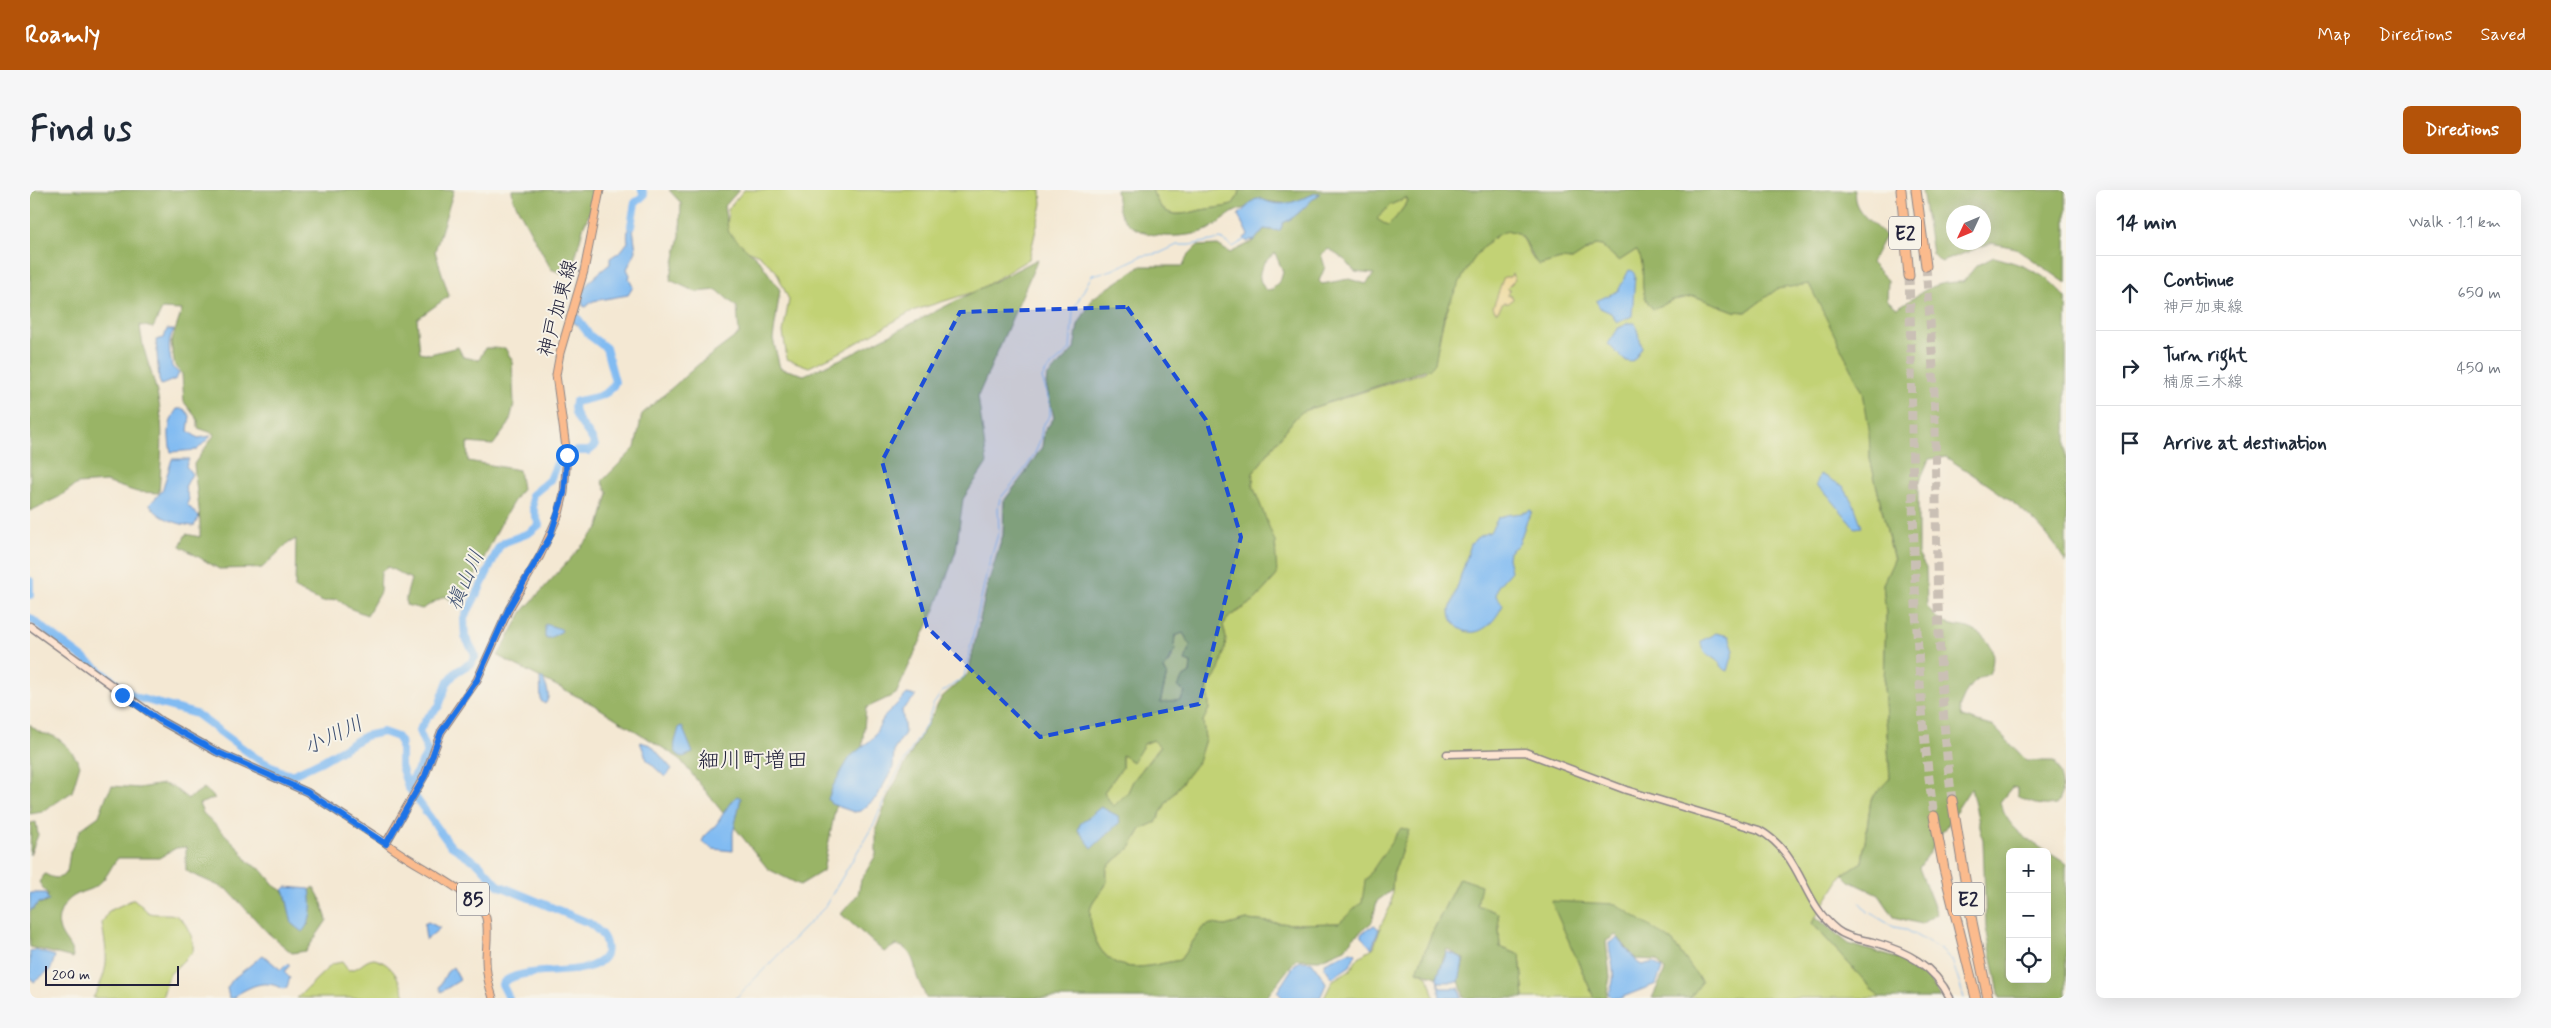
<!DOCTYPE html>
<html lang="en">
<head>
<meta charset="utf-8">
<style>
	:root { --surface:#fff; --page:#f6f6f7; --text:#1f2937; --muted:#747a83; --line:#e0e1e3; --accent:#b45309 }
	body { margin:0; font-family:Mynerve,"Klee One",sans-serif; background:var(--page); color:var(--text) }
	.controls { position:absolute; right:15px; bottom:15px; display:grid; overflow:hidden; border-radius:8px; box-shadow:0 5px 20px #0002 }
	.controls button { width:45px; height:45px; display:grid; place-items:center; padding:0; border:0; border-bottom:1px solid var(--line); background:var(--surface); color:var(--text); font:25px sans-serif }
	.compass { position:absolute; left:1916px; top:15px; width:45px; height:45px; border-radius:50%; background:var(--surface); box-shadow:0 5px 20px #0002; rotate:226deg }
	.scale { position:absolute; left:15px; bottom:12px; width:134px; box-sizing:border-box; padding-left:5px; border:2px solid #22223b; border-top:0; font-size:14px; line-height:18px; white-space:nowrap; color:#22223b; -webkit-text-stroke:4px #f7f3e8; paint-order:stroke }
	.stop { position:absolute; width:15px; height:15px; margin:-11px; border:4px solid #1a73e8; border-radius:50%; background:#fff }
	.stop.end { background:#1a73e8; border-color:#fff; box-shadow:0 1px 5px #0008 }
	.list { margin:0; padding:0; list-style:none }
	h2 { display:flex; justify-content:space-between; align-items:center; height:65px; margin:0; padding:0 20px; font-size:21px }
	h2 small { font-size:16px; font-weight:400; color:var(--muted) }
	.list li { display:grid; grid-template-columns:32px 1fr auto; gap:15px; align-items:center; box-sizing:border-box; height:75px; padding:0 20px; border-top:1px solid var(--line) }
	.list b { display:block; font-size:19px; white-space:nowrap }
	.list p { margin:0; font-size:16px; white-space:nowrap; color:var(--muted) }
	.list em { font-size:16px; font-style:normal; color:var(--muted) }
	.icon { flex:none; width:28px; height:28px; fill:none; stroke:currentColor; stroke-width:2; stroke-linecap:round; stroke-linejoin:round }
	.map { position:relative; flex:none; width:2036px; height:808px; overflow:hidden; border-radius:8px }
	header { display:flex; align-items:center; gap:30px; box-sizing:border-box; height:70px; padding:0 25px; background:var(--accent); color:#fff }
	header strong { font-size:24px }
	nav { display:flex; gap:28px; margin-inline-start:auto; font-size:18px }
	.intro { display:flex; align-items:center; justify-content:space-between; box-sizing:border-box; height:120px; padding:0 30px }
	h1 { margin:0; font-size:35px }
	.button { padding:12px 22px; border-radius:8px; background:var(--accent); color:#fff; font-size:18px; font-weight:700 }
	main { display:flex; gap:30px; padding:0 30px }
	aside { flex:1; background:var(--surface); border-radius:8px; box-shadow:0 5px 20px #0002 }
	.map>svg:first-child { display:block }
</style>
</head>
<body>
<header>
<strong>Roamly</strong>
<nav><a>Map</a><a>Directions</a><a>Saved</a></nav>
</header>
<div class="intro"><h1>Find us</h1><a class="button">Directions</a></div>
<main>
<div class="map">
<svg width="2036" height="808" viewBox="0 0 2036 808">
	<rect width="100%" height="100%" fill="#f7f3e8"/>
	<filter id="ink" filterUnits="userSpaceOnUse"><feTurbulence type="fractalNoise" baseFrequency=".02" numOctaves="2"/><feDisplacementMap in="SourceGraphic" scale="10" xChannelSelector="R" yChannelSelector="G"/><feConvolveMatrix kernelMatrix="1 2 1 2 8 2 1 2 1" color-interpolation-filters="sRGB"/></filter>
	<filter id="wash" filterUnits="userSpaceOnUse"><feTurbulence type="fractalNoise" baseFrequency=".0096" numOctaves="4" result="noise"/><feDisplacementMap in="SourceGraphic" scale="20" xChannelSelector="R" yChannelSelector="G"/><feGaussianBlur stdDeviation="1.12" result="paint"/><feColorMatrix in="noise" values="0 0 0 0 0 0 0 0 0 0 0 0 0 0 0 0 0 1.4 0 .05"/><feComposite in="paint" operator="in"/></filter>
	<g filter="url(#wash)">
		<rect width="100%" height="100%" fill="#f4e8d3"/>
		<!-- green -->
		<g fill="#c2d275" stroke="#727a58">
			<path d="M714 0H1011L1012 14 999 69 947 101 882 121 811 162 779 177 757 169 753 142 759 110 746 81 729 65 697 51 698 19Z"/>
			<path d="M1122 0H1210L1209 5 1202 15C1192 18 1182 18 1171 20 1144 27 1133 28 1122 0Z"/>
			<path d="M1376 8 1378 10C1376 15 1362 33 1358 36L1346 29 1360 15Z"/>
			<path d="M1477 40C1502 45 1493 63 1509 75L1531 69 1542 70 1565 55 1572 56 1589 71 1606 60C1621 80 1603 97 1623 119L1643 110 1664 106 1704 121 1716 122 1747 99 1776 93 1783 99 1833 202 1840 238V268L1864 371 1853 394 1856 424 1854 497 1860 589 1841 609 1832 672 1813 684 1782 733 1850 808H1660L1671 792 1642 751 1522 712 1564 808H1494L1490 765 1470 757 1468 723 1447 715 1429 688 1401 745 1387 781 1398 786 1404 808H1294L1303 790 1320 780 1329 767 1344 757 1351 735 1361 715 1363 685 1379 640 1332 716 1309 733 1261 734 1217 730 1195 736 1181 734 1173 737 1150 770C1121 775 1091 787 1071 760 1064 750 1060 735 1060 723 1060 710 1069 706 1075 696 1078 691 1076 683 1077 677L1100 658 1111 639 1126 632 1136 613 1168 572 1175 549 1173 531 1179 519 1178 497 1186 486 1195 459 1196 448 1193 435 1199 427 1225 410 1247 385 1244 365 1246 359 1223 296V283L1265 228 1273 221 1395 182C1409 168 1408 151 1413 133 1420 104 1448 50 1477 40Z"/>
			<path d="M1153 443 1160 455 1156 471 1161 473 1160 483 1152 488 1155 502 1151 510 1130 514 1137 484 1134 479 1142 468 1145 446Z"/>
			<path d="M1124 550 1130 556 1103 591 1098 602 1084 616 1082 615 1074 602 1092 578V565L1107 563 1114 554Z"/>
			<path d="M104 709 119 723C140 727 147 717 159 741 162 747 164 754 163 761L139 785 132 808H63C81 776 77 767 72 733L79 721Z"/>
			<path d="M344 769C363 773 370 791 376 808H267L302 774 312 772 318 780C330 780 333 770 344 769Z"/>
		</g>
		<!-- forest -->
		<g fill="#99b466" stroke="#5e6b50" fill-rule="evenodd">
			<path d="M0 0H424L405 61 419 106 387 129 390 162 400 164 428 157 433 167 449 170 455 158H475L482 170 484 214 479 234 463 255 437 253 438 271 489 280 492 299C466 334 453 378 428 415L415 406 392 419 376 415V407L381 389 358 377 351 382 350 402 337 425 319 418 307 409 293 412 265 399 266 349 257 354 232 378 189 379 150 356 156 344 170 347C171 323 166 299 164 274L185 244 168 238V230L154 212 152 184 145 176 141 153 152 120 132 119 123 138 110 135C112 161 121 178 127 203 135 236 131 269 129 303L107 302 76 292 47 294 29 307 0 321Z"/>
			<path d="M482 0H568V6L554 35 540 87 521 79 483 9Z"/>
			<path d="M639 0H709L694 17 699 43 729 70 750 100 743 149 750 178 774 185 822 164 1008 69 948 206 957 273 933 309 926 361 906 417 866 504 836 518 832 558 806 615 793 681 770 695 738 679 649 568 564 515 468 466 493 421 569 337 578 303 572 291 605 258 612 224 669 174 709 144 707 117 687 100 666 102 640 90 650 46 651 13Z"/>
			<path d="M1086 0H1122C1133 28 1144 27 1171 20 1181 18 1192 18 1202 15L1209 5 1210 0H1825C1821 21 1843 32 1855 46L1841 73 1858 90 1857 110 1867 118C1895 102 1897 92 1933 92L1946 76 1964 67C1992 74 2018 84 2036 108V373C2010 324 1961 297 1916 267L1899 269 1888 295V364L1896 378 1897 417C1902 422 1908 431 1914 433 1922 436 1930 436 1938 438 1959 446 1969 462 1959 484 1939 491 1937 500 1929 518L1932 527 1964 537 1997 571H2025C2032 588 2036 598 2026 615 2011 616 2000 614 1987 606V598L1982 597 1970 612C1978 644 2011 656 2036 674V808H1970L1956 738 1953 650 1941 598 1889 678 1907 724 1891 734 1864 727 1849 705 1820 691 1813 684 1832 672 1841 609 1860 588 1854 497 1856 424 1853 394 1864 370 1840 268 1839 238 1833 202 1779 94 1747 99 1716 122 1704 121 1664 106 1643 110 1623 119C1603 97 1621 80 1606 60L1589 71 1572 56 1565 55 1542 70 1531 69 1509 75C1499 67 1498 46 1485 42 1455 33 1420 107 1413 131 1409 145 1408 159 1405 173L1401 178 1273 221 1265 228 1223 283V296L1245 352 1247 385 1225 410 1199 427 1193 435 1196 448 1195 459 1189 480 1178 497 1179 519 1173 531 1175 549 1168 572 1136 613 1126 632 1111 639 1100 658 1077 677C1076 683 1078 691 1075 696 1069 706 1060 710 1060 723 1060 735 1064 750 1071 760 1091 787 1121 775 1150 770L1173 737 1181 734 1195 736 1217 730 1261 734 1309 733 1332 712 1335 691 1371 638 1379 640 1363 685 1362 700 1347 711 1342 732 1323 748 1315 759 1289 770 1266 769 1236 808H896C894 801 886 788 886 782 884 771 880 757 866 755L854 762 811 724 828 704 831 690 846 665V639L859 604 912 507 938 484 957 397 973 345 974 311 995 283 1012 257 1014 242 1024 228 1016 194 1017 187 1044 159 1048 135 1063 108 1111 76H1153L1157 66 1167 56 1188 55 1200 63 1224 51 1234 39 1250 41 1253 33C1269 26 1276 14 1289 3 1282 3 1278 8 1272 11 1255 17 1239 10 1224 10 1217 20 1210 18 1202 23 1193 29 1182 39 1172 42 1148 49 1103 50 1090 23 1087 16 1087 7 1086 0ZM1376 8 1378 11C1376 15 1362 33 1358 36L1347 29 1360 15ZM1299 59 1316 71 1325 82 1344 84 1336 94 1319 89 1292 94 1289 91 1295 77 1291 64ZM1245 63 1253 82 1251 89 1243 99 1236 100C1223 85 1232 73 1245 63ZM1153 443 1160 455 1155 471 1161 473 1160 483 1152 488 1148 497 1155 502 1151 510 1130 513 1137 484 1134 479 1146 458 1144 456 1145 446ZM1123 550 1130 557 1103 591 1098 602 1084 616 1082 615 1074 602 1092 578V565L1103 572 1114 554ZM1980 662H2017V789H1980Z"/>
			<path d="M1892 0H2036V93L1986 58 1961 53 1911 72 1902 63ZM1924 22H1954V52H1924Z"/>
			<path d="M0 534C13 548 15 541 27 548 38 555 44 565 50 575L42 602 12 622 0 624Z"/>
			<path d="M133 594 143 597 158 609 174 598 185 608 169 614 173 623 208 657 219 673 232 680 246 697 255 702 261 727 278 735 281 714 279 701 284 697 291 710 297 730 276 761 262 763 238 743 198 700 160 683 156 680V657L146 658 129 668H88C81 676 78 686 70 693 63 700 54 700 46 705 35 710 26 725 29 737 31 749 43 755 43 768L0 757V721L9 713H15L18 705 9 692 15 684C24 689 30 690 37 682L40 662 51 639 69 626 76 607 82 596 109 598Z"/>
			<path d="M6 632 8 645 0 665 1 633Z"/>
			<path d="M1429 688 1451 695 1447 715 1468 723 1470 757 1490 765 1494 808H1434L1429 790 1434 769 1417 759 1407 787 1387 781 1401 745Z"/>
			<path d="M1521 711 1586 714 1642 751 1672 792 1660 808H1622L1635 781 1627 770 1606 769 1586 745 1576 751 1580 787 1576 808H1564Z"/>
			<path d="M1786 727 1819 754 1876 771 1899 787 1911 808H1850L1782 733Z"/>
		</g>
		<!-- sand -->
		<path fill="#eeda9e" stroke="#887e6c" d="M1482 84 1485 90 1477 98 1480 101 1477 105 1482 106 1483 109 1479 113H1473L1468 121H1465L1463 117C1468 106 1470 95 1474 87H1480Z"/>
		<!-- water -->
		<g fill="#81bbf2" stroke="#526e96">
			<path d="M1286 3H1290C1276 14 1269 26 1253 33L1250 41 1234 39 1224 51 1221 50 1217 52 1214 48 1218 45 1208 25 1224 10 1230 8C1251 20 1266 11 1286 3Z"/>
			<path d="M601 22 606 61 597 79 600 85 599 89 603 97 598 105 563 111 556 117 553 116 552 108 548 123 556 137 554 139 543 132C551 100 553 95 580 74V68L591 61 598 52C596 42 600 33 601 22Z"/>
			<path d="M1599 80 1603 81 1605 86 1602 126 1587 133 1581 123 1570 118 1566 111 1588 101Z"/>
			<path d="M1598 133H1605L1612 157 1605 169 1600 172 1594 170 1578 154 1588 139Z"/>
			<path d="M137 139 144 140C136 152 140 164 142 177L149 183 146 189 131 195 129 190 126 150 134 148Z"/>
			<path d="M147 219H154L160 226 158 241 168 248 181 246 167 260 141 262C138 246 137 233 147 219Z"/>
			<path d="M142 269H159L156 276 162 284 155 297 159 309 157 314 169 327 164 336C150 335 126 328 120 314L132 301Z"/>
			<path d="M1790 284 1813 296 1824 315 1832 337 1825 338 1797 304 1786 295Z"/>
			<path d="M1501 320 1502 322 1497 330 1489 354 1479 362 1478 368 1481 381 1468 396 1466 406 1473 415C1465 432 1448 451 1429 438 1423 433 1420 428 1420 420L1441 354 1448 347 1460 342 1468 328C1479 322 1489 326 1501 320Z"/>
			<path d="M515 434 531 439 532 441 520 448H515Z"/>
			<path d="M1686 443 1699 446 1704 460 1698 481C1692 479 1691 474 1686 470 1678 464 1671 463 1671 451Z"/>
			<path d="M510 488H513C516 497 522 506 515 514L511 511Z"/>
			<path d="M877 504 886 506 872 520 875 543 864 560 863 578 847 607 831 621 824 622 801 614 798 609 803 596 820 567 843 548 854 527Z"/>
			<path d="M652 536 663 563 653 567C638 562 647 549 649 537Z"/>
			<path d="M610 552 621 555 642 579 635 587 617 570Z"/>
			<path d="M707 606 711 608 703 643V661L683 659 672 652C674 644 681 642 685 636 693 626 697 614 707 606Z"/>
			<path d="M1071 617 1088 626 1090 632 1062 658 1048 640 1050 634Z"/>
			<path d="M256 697 280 699C282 713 283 731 272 742L262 734 255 702 253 700Z"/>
			<path d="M0 703H15L19 711 9 713 0 721Z"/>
			<path d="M398 732 410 738 396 750 394 734Z"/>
			<path d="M1344 735 1349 739 1342 758 1331 747V744Z"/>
			<path d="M1588 748 1608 773 1612 775 1624 772 1632 779 1626 794 1590 808H1582L1578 804C1589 787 1580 771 1579 753Z"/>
			<path d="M5 760 25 766 21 779 4 792 0 786V762Z"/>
			<path d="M1321 761 1326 763 1320 776 1302 788 1294 776 1295 773Z"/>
			<path d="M1417 762 1431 767 1433 771 1429 792H1408L1410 798H1429L1432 808H1410L1407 787Z"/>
			<path d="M233 765 251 780 258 773 260 775 254 782 260 788 257 797 253 799C235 789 223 795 206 805L205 808H199L197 798 203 789Z"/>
			<path d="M1271 771 1282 772 1295 791 1296 794 1290 808H1253L1247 802 1265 774Z"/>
			<path d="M423 777 430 790 411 802 409 797 417 782Z"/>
		</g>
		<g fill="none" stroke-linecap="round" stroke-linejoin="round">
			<!-- stream -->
			<g stroke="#81bbf2" stroke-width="1">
				<path d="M1830 713 1837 721 1864 737 1875 739 1911 760 1922 770 1934 808"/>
				<path d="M706 808 794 718 845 632 859 597 896 535 903 515 911 503 934 487 957 381 969 341 968 317 970 309C987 287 1011 267 1012 236L1020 226V213L1012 188 1017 180 1040 160 1043 120 1062 85 1082 80 1112 66 1130 63 1147 55H1160L1191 49 1203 57 1216 49"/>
			</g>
			<!-- river -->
			<g stroke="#81bbf2" stroke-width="8">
				<path d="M601 36 605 13 614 5 612 0"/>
				<path d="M545 261H559L565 256C561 240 540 229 545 212 559 208 579 208 585 192L576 158 559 145 549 130"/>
				<path d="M0 391V405"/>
				<path d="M0 428 105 507 166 524 226 568 256 584H264L292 571 335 546 353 542 367 547 371 553V576L378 597 420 655 449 674 468 695 559 733C570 741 579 750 576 764 563 792 491 772 472 794L479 808"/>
				<path d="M378 597 398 562 389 541 396 529 409 516 417 493 426 482 441 473 445 467 444 462 435 447 434 428 449 400 469 357 475 352 499 343 509 335 503 318 502 305 520 290 532 261"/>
			</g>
		</g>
	</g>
	<g filter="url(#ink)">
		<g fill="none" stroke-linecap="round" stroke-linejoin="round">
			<!-- highway-tunnel -->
			<g stroke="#cac0b5" stroke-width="9" stroke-dasharray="9 4.5" stroke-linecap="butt">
				<path d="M1896 76C1900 129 1904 182 1905 235 1907 361 1906 485 1922 610"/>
				<path d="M1879 86C1885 266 1878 447 1904 626"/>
			</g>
			<defs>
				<g id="secondary">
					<path d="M0 436 131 531 187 562 277 602 356 653"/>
					<path d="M1417 564 1495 562 1596 600 1729 640C1773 665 1771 712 1807 740 1817 748 1831 749 1843 752 1876 761 1904 775 1920 808"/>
				</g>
				<path id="primary" d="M463 808C459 796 456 784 456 770 456 757 459 742 456 728 449 703 379 673 356 653L395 585 411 542 447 490 479 419 510 366 529 324 534 303 537 265 526 185 530 163 554 81 570 0"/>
				<g id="highway">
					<path d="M1871 0 1879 86"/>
					<path d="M1886 0 1896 76"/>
					<path d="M1922 610 1942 732 1958 808"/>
					<path d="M1904 626 1914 679 1946 808"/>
				</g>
			</defs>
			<!-- secondary casing -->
			<use href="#secondary" stroke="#8b8587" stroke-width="9"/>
			<!-- primary casing -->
			<use href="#primary" stroke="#8b8587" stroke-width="9"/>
			<!-- highway casing -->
			<use href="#highway" stroke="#8b8587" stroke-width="11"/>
			<!-- secondary -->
			<use href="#secondary" stroke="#fde4d1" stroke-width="6"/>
			<!-- primary -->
			<use href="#primary" stroke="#fbbb8d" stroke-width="7"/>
			<!-- highway -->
			<use href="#highway" stroke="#fbbb8d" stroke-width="9"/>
		</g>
	</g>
	<g fill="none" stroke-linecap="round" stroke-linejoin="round" filter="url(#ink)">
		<!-- route -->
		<path stroke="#1a73e8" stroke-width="6" d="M92 505 131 531 187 562 277 602 356 654 395 586 411 542 447 490 479 418 520 347 534 303 537 265"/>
	</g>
	<!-- marked area -->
	<path fill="#1d4ed8" fill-opacity="0.2" stroke="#1d4ed8" stroke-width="4" stroke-dasharray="10 6" stroke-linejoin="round" d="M1097 117 1176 230 1211 347 1169 514 1010 547 897 437 852 271 930 122Z"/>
	<g text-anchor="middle" stroke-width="4" stroke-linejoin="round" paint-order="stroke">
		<!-- shield labels -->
		<g fill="#f7f3e8" stroke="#62616f" stroke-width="1">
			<rect x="1859" y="26.5" width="32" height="33" rx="4"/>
			<rect x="427" y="692.5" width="32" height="33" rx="4"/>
			<rect x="1922" y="692.5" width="32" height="33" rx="4"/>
		</g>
		<g font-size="19" font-weight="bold" fill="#22223b">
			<text x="1875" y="50">E2</text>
			<text x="443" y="716">85</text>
			<text x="1938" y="716">E2</text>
		</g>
		<!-- street labels -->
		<g font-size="20" fill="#22223b" stroke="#f7f3e8">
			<text transform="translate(527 118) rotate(-75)" y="7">神戸加東線</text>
		</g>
		<!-- water labels -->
		<g font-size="21" font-style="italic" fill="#3e5072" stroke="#f7f3e8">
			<text transform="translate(435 390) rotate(-66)" y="7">槇山川</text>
			<text transform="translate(303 545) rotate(-25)" y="7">小川川</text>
		</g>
		<!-- quarter labels -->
		<g font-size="22" fill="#22223b" stroke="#f7f3e8">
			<text x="723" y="577">細川町増田</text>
		</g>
	</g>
</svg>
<div class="controls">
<button>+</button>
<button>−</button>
<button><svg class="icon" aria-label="locate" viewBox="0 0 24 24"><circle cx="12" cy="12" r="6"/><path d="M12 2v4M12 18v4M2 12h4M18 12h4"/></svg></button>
</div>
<svg class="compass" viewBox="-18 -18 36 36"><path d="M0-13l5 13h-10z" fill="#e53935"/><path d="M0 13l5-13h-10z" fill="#747a83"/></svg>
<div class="scale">200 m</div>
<div class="stop" style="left:537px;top:265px"></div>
<div class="stop end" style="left:92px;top:505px"></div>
</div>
<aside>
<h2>14 min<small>Walk · 1.1 km</small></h2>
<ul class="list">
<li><svg class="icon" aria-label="ahead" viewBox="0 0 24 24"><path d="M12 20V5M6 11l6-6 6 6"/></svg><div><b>Continue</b><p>神戸加東線</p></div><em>650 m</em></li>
<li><svg class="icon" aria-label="right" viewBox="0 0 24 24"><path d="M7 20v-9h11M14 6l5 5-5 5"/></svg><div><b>Turn right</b><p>楠原三木線</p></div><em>450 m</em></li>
<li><svg class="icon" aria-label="arrive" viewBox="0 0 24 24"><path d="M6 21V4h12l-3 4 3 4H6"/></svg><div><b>Arrive at destination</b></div></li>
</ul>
</aside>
</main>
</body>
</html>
